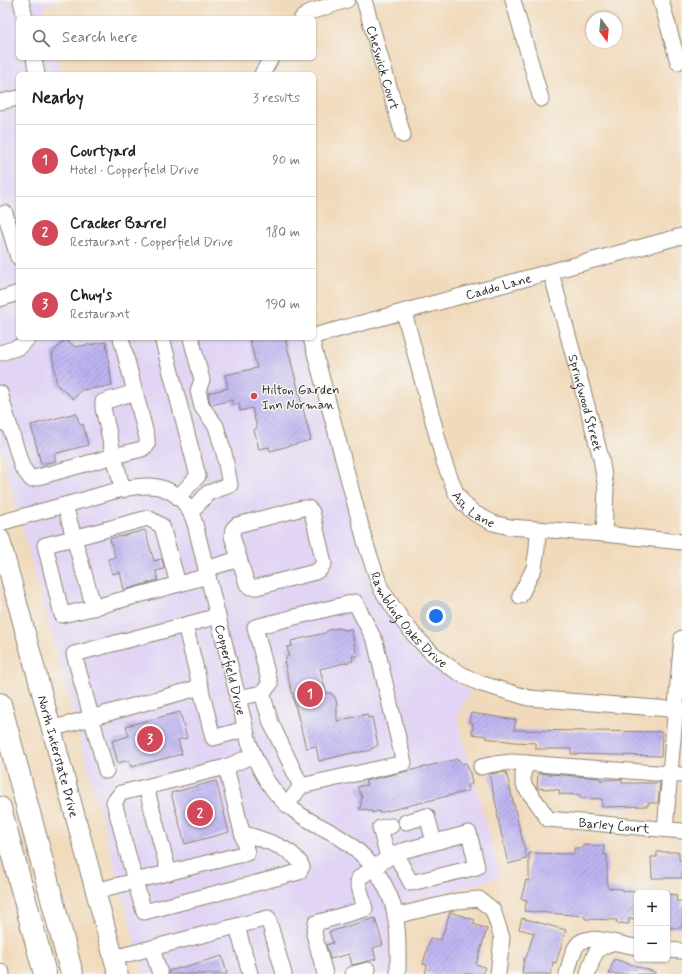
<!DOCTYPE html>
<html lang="en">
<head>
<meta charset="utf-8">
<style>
	:root { --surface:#fff; --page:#f6f6f6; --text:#222; --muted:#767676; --line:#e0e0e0; --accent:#d1495b }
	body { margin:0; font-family:Mynerve,sans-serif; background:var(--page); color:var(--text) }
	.controls { position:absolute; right:12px; bottom:12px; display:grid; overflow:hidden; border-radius:6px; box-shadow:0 1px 3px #0004 }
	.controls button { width:36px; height:36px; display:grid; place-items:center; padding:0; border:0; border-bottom:1px solid var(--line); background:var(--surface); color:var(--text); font:20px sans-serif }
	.compass { position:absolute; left:586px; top:12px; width:36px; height:36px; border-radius:50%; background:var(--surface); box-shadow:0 1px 3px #0004; rotate:165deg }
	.you { position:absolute; left:436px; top:616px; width:14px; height:14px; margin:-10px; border:3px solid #fff; border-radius:50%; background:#1a73e8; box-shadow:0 0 0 6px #1a73e833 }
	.badge { display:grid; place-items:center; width:26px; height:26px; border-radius:50%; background:var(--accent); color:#fff; font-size:13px; font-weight:700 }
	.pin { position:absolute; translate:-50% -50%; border:2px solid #fff; box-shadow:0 1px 4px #0006 }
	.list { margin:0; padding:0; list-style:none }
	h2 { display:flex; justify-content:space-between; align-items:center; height:52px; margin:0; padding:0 16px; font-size:17px }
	h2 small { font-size:13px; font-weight:400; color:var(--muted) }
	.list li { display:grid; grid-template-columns:26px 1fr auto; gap:12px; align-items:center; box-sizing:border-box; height:72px; padding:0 16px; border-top:1px solid var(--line) }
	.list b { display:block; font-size:15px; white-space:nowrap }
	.list p { margin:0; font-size:13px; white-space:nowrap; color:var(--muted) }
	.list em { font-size:13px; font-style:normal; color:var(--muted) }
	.icon { flex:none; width:22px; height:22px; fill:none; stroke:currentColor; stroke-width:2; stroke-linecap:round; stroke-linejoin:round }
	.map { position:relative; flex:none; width:682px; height:974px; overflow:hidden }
	.search { position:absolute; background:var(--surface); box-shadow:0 1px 3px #0004; left:16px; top:16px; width:300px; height:44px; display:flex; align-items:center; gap:10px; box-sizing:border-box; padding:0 14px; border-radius:6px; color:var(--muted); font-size:15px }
	.panel { position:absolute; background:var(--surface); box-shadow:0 1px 3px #0004; left:16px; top:72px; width:300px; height:268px; border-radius:6px }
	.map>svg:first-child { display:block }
</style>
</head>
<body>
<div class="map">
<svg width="682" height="974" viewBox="0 0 682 974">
	<defs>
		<pattern id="building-hatch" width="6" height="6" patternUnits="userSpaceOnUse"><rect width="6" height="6" fill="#bdb4f2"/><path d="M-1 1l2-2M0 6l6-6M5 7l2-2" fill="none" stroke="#9a93c4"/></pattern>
	</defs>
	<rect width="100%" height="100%" fill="#f6f6f2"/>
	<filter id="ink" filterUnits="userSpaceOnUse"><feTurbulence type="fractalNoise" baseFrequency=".025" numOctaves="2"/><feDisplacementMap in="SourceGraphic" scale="8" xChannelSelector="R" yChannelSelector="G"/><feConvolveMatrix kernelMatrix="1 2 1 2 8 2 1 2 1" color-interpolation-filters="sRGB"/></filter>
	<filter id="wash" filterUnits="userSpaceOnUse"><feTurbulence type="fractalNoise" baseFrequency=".012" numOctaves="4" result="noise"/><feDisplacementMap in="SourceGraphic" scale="16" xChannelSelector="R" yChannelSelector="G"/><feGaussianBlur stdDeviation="0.9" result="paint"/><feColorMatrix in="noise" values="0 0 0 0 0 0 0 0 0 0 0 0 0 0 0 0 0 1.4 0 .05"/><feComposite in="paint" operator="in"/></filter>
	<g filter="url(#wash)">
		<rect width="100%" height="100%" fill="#f1dabb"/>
		<!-- built -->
		<path fill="#e1d4f4" d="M0 0H61L44 5 47 18H18V58H57L61 74H18V338H304L370 576 383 609 420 653 437 668 470 691 457 717 500 877 390 908 392 974H144L0 444Z"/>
		<g id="blocks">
			<!-- building -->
			<g fill="url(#building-hatch)">
				<path d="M249 338H285L311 440 270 451 269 447 259 449 254 430 257 428 252 408 240 411 239 403 233 405 232 400 212 405 210 403 208 393 228 388 225 375 257 368Z"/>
				<path d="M65 339 75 347 106 342 112 386 81 390 74 399 57 385 52 354Z"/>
				<path d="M76 413 80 425 83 424 88 445 54 454 56 461 41 464 31 425Z"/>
				<path d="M145 530 154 561 162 559 164 569 156 571 158 580 124 590 120 572 112 574 108 559 115 557 110 539Z"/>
				<path d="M337 628 346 630 351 629 357 656H352L353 661 320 669 326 693H330L335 697 337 704V721L367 714 368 718 372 717 378 745 368 751 352 753 319 761 316 746 306 748 284 661 286 660V657L289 656 287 647 292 646 291 641 325 633 328 630Z"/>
				<path d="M180 712 187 738 178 740 182 754 131 767 129 760 118 763 112 741 129 736 126 726Z"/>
				<path d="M471 713 516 720 514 730 662 732 661 756 571 754V749H536V743L514 742 486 738V736L472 734 473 723H469Z"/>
				<path d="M458 759 462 764 466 763 470 773 472 784 467 786 468 791 379 813V811L372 813V811H368L367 809 360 810 362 797 357 787 367 785 365 781Z"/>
				<path d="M506 772 527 859 508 864 497 814 498 813 489 774Z"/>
				<path d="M538 773 600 778V780L622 779V783H660L658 803H648V806L602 807V799L580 798V795L559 794 560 790 537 788Z"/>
				<path d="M216 781 229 832 185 844 171 793Z"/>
				<path d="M583 845 604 846V855H607V886L608 888 623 889V891L637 892V919L629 918V924L616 923 617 920 585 919V916L524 911 527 900 521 899 526 880 529 881V853L574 854V848H583Z"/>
				<path d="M657 852H679V860H682V878H652L651 857H657Z"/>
				<path d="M667 894 677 895 676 901H682V928H667Z"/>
				<path d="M450 912 475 920 473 924 487 929 476 964 485 967 482 974H425L427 965 423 964 430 938 441 940Z"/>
				<path d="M375 918 383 945 373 948 376 959 352 965 349 954 330 959 326 945 333 943 329 932Z"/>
				<path d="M522 918 566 930 556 963 553 962 551 974H522L524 958H526L534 933 519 929Z"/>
				<path d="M222 956 227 974H169V971Z"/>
				<path d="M614 959 655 972V974H609Z"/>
			</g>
		</g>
	</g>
	<g filter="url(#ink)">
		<use href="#blocks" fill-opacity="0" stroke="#8e8273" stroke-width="1"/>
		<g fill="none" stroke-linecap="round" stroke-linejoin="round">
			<defs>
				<g id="minor">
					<path d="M21 0 25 18"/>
					<path id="s1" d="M364 0 403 135"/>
					<path d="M513 0 541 99"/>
					<path d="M661 0 678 62"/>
					<path d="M302 18 310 12 347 0"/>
					<path d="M34 58 37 74"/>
					<path d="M262 74 271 58"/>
					<path d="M0 102 18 98"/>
					<path d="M5 213 18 257"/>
					<path id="s2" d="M551 272 601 458 606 489 604 534"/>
					<path d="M0 299 18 293"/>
					<path id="s3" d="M404 312 444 462 456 493 464 504 474 513 493 523 510 527 604 534 682 542"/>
					<path id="s4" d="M314 336 682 236"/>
					<path d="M121 338 147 438V445L142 449 114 456 103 408V402L135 392"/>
					<path d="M162 338 198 476 178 497"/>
					<path d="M191 338 202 380 198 391 202 407 216 426 224 453 230 485 208 493 191 512"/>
					<path id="s5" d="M311 338 366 545 381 589 402 620 415 636 431 652 448 666 463 675 479 683 529 698 682 710"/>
					<path d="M0 353 16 348 21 346 28 338"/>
					<path d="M0 393 8 421"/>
					<path d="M0 423 8 421 22 467 31 479 114 456 123 490"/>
					<path d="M65 505 74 538 45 545 62 615 88 609 208 576"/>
					<path d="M303 508H308L312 512 324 563 320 569 315 572 257 587H250L247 584 232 536 233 529 237 525Z"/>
					<path id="s6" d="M0 523C27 515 53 508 80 501 102 495 136 482 158 487 177 491 190 506 195 524L249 742C258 769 271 794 295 811 305 819 318 825 329 831 353 844 374 863 386 888 400 914 398 945 398 974"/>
					<path d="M206 569 239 559"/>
					<path d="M520 596 534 568 537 549 538 530"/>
					<path d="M94 608 74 538 148 518 162 526 178 584"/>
					<path d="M218 616 185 625 213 738 245 729"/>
					<path d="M262 693 271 723 301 786"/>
					<path d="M237 698 262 693 270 684 255 627 355 602 375 641 404 763 301 786 287 805"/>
					<path d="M51 729 201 687"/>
					<path id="s7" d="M527 763 523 774V781L525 787 538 804 548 819 682 831"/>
					<path d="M226 767 247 853 135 881 144 912 299 872 302 867C295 847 261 840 243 833"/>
					<path d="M481 767 494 764 512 762 682 775"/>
					<path d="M106 771 74 654 185 625"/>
					<path d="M146 787 169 873"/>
					<path d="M406 822 427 816 434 842"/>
					<path d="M665 829 682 638"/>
					<path d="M388 857 380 828 391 826"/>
					<path d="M95 891 135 881 114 802 121 793 226 767 254 755"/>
					<path d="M395 916 457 901 479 899 493 910 502 938 498 974"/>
					<path d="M237 926 250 974"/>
					<path d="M152 948 160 974"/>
					<path d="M667 950 682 951"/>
					<path d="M113 958 268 918 284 974"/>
					<path d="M325 974 314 934 316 923 365 909 358 882 359 878 395 853 469 833 477 867 411 883 395 853"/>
					<path d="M353 974 368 970"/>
					<path d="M567 974C570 964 572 950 579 943 590 933 624 946 637 947"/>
					<path d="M588 974C593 957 594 948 612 943"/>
				</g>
				<g id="major">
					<path id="s8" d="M0 539 118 974"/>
					<path d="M0 973V974"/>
				</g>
				<g id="highway">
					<path d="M0 704 72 974"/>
					<path d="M0 808 45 974"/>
				</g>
			</defs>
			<!-- minor casing -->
			<use href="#minor" stroke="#8e8273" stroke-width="17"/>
			<!-- major casing -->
			<use href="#major" stroke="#8e8273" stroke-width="21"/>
			<!-- highway casing -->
			<use href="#highway" stroke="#8e8273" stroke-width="24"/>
			<!-- minor -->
			<use href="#minor" stroke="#fff" stroke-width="15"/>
			<!-- major -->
			<use href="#major" stroke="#fff" stroke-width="19"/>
			<!-- highway -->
			<use href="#highway" stroke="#fff" stroke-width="22"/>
		</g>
	</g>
	<!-- markers -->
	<circle fill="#d1495b" stroke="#f6f6f2" stroke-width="1.5" cx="254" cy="396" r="4"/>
	<g text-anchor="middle" stroke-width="3" stroke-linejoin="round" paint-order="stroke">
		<!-- street labels -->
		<g font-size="13" fill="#2b2b2b" stroke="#f6f6f2">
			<text dy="5" stroke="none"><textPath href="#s1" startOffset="70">Cheswick Court</textPath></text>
			<text dy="5" stroke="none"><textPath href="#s4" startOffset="191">Caddo Lane</textPath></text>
			<text dy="5" stroke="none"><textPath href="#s2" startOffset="135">Springwood Street</textPath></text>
			<text dy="5" stroke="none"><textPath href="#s3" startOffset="213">Ash Lane</textPath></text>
			<text dy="5" stroke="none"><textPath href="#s5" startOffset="302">Rambling Oaks Drive</textPath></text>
			<text dy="5" stroke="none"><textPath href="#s6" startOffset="368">Copperfield Drive</textPath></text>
			<text dy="5" stroke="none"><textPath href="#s8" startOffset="225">North Interstate Drive</textPath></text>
			<text dy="5" stroke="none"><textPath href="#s7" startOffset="131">Barley Court</textPath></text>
		</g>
		<!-- poi labels -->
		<g font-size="13" fill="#2b2b2b" stroke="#f6f6f2" text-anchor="start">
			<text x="262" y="394">Hilton Garden<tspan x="262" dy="15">Inn Norman</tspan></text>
		</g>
	</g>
</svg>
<div class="controls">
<button>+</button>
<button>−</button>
</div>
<svg class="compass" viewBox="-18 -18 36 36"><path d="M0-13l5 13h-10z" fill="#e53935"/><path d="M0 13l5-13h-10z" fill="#767676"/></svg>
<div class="you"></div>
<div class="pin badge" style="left:310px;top:694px">1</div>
<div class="pin badge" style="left:200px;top:813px">2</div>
<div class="pin badge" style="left:150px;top:739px">3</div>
<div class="search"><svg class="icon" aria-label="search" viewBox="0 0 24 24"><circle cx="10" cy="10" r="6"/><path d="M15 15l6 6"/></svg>Search here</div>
<section class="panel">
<h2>Nearby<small>3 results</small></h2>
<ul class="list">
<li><span class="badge">1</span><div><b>Courtyard</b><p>Hotel · Copperfield Drive</p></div><em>90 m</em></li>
<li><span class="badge">2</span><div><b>Cracker Barrel</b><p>Restaurant · Copperfield Drive</p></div><em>180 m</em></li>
<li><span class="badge">3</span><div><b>Chuy's</b><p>Restaurant</p></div><em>190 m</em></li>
</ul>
</section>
</div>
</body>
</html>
